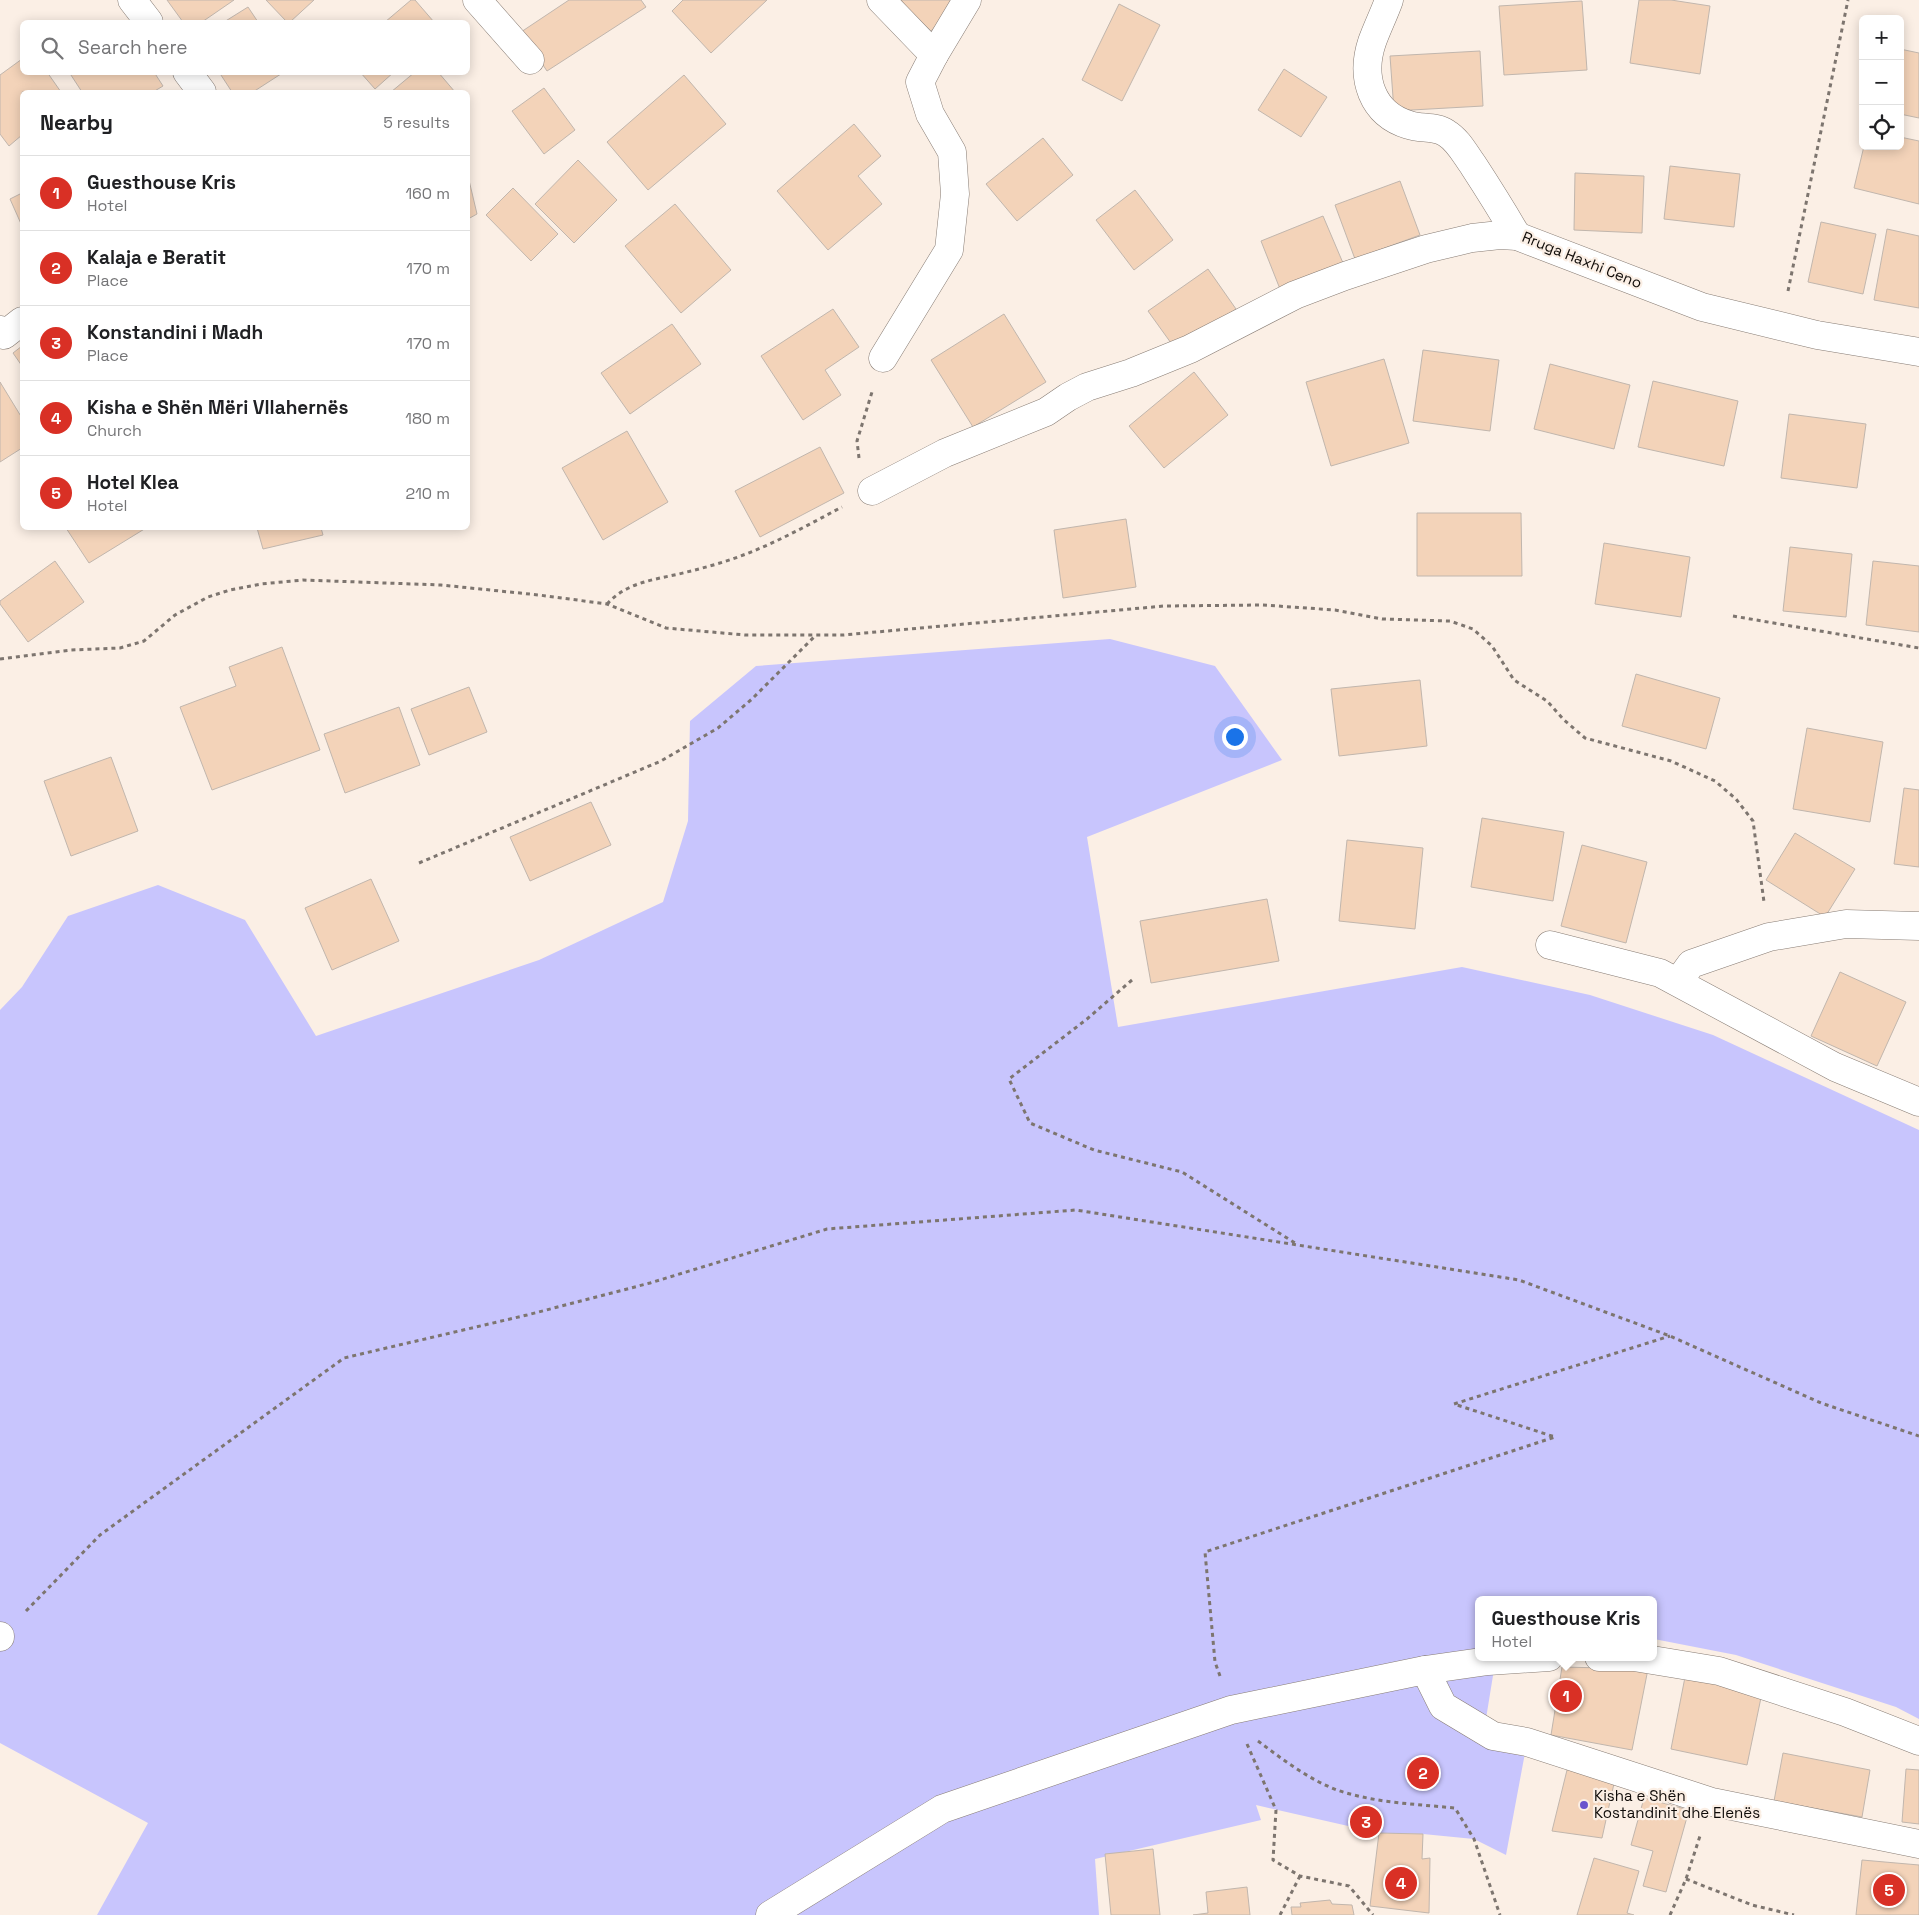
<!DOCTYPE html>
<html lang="en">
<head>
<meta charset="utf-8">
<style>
	:root { --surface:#fff; --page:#f6f6f6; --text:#202124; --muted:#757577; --line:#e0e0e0; --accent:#d93025 }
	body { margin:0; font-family:"Space Grotesk",sans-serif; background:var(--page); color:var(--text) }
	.controls { position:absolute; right:15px; top:15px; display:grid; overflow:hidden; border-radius:8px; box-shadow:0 2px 12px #0003 }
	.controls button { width:45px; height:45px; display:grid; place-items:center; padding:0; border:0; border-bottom:1px solid var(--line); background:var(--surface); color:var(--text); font:25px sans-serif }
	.you { position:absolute; left:1234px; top:736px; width:18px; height:18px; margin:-12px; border:4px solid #fff; border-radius:50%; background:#1a73e8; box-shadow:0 0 0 8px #1a73e833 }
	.badge { display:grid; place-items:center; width:32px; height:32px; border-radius:50%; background:var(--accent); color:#fff; font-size:16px; font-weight:700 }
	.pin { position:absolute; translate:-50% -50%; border:2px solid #fff; box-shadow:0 1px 5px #0006 }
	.popup { position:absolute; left:1475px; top:1596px; width:182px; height:65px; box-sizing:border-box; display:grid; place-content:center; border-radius:8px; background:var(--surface); filter:drop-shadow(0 1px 4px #0005); font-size:16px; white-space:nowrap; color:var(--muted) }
	.popup b { font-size:19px; color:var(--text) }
	.popup::after { content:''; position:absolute; left:50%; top:100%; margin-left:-10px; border:10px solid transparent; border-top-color:var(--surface) }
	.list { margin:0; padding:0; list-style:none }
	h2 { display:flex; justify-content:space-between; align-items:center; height:65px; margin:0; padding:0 20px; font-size:21px }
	h2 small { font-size:16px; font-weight:400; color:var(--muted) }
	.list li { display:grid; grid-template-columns:32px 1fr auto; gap:15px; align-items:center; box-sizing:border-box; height:75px; padding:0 20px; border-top:1px solid var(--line) }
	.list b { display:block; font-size:19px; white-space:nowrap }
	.list p { margin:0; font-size:16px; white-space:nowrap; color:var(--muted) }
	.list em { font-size:16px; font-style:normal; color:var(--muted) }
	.icon { flex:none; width:28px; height:28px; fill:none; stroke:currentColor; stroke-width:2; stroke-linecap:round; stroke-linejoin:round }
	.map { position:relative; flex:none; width:1919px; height:1915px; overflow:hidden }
	.search { position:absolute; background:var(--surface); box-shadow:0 2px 12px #0003; left:20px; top:20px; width:450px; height:55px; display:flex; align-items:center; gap:12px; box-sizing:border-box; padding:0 18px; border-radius:8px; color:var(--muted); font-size:19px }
	.panel { position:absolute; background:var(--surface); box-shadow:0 2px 12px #0003; left:20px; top:90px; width:450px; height:440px; border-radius:8px }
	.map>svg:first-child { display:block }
</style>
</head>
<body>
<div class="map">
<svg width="1919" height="1915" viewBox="0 0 1919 1915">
	<rect width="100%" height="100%" fill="#fbefe5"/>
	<!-- green -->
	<path fill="#c8c5fd" d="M1110 639 1215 666 1282 760 1087 837 1118 1027 1462 967 1590 995 1713 1035 1919 1130V1719L1896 1707 1736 1655 1654 1639V1600H1478V1657H1496L1484 1731 1527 1742 1506 1855 1474 1839 1423 1834 1379 1833 1256 1805 1261 1820 1095 1859 1099 1915H97L148 1823 0 1743V1010L22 987 68 916 158 885 245 920 316 1036 539 960 663 902 688 821 690 721 756 666Z"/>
	<!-- building -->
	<g fill="#f3d3b9" stroke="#c1b6ad">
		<path d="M167 0H234L202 22H183Z"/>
		<path d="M266 0H314L290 22H287Z"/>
		<path d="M411 0H415L434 22H385Z"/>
		<path d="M569 0H641L646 7 547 71 521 32Z"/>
		<path d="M683 0H767L711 53 672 11Z"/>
		<path d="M898 0H958L959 1 931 31Z"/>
		<path d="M1639 0H1671L1710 6 1700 74 1630 63Z"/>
		<path d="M1582 1 1587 70 1504 75 1499 6Z"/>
		<path d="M1119 4 1160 25 1122 101 1082 80Z"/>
		<path d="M248 7 258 22H224Z"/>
		<path d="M1900 49 1919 53V118L1900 114Z"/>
		<path d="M1480 51 1483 106 1394 111 1390 56Z"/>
		<path d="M22 59V72H47L61 92H22V135L9 146 0 134V75Z"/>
		<path d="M1284 69 1327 97 1301 137 1258 110Z"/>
		<path d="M69 72H154L163 86 153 92H82Z"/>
		<path d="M219 72H284L253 92H232Z"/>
		<path d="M360 72H394L375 89Z"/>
		<path d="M415 72H438L455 92H391Z"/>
		<path d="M684 75 726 124 648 190 607 142Z"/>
		<path d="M544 88 575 130 544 154 512 111Z"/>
		<path d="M854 124 881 156 858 176 882 204 828 250 777 191Z"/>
		<path d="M1900 137 1919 141V204L1854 188 1864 146H1900Z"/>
		<path d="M1043 138 1073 175 1017 221 986 184Z"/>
		<path d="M578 160 617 200 574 243 535 204Z"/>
		<path d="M1670 166 1740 174 1734 227 1664 219Z"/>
		<path d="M1575 173 1644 176 1642 233 1574 230Z"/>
		<path d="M468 176 477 214 468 219Z"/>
		<path d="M1400 181 1420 235 1355 259 1335 205Z"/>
		<path d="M513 188 558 234 531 261 486 215Z"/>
		<path d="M1135 190 1173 240 1134 270 1096 220Z"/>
		<path d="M22 193V226L10 199Z"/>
		<path d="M675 204 731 270 681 313 625 246Z"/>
		<path d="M1323 216 1343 263 1280 289 1261 241Z"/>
		<path d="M1821 222 1876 234 1863 294 1808 282Z"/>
		<path d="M1887 229 1919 236V308L1874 300Z"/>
		<path d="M1208 269 1236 309 1176 350 1148 311Z"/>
		<path d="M833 309 859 347 825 370 841 395 803 420 761 356Z"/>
		<path d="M1004 314 1046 382 973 427 931 360Z"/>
		<path d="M672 324 701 364 630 414 601 373Z"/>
		<path d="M22 346V366L13 353Z"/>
		<path d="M1423 350 1499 360 1490 431 1413 421Z"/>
		<path d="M1384 359 1409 443 1331 466 1306 382Z"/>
		<path d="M1550 364 1630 385 1614 449 1534 429Z"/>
		<path d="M1194 372 1228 415 1164 468 1129 426Z"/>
		<path d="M1653 381 1738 401 1724 466 1638 447Z"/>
		<path d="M0 382 22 418V448L0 462Z"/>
		<path d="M1789 414 1866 424 1857 488 1781 478Z"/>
		<path d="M627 431 668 502 603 540 562 468Z"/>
		<path d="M820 447 844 493 760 537 735 491Z"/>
		<path d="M1417 513H1521L1522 576H1417Z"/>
		<path d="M1126 519 1136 587 1063 598 1054 530Z"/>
		<path d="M66 528H146L89 563Z"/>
		<path d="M257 528H321L323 535 263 549Z"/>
		<path d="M1604 543 1690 557 1681 617 1595 604Z"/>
		<path d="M1790 547 1852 554 1846 617 1783 611Z"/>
		<path d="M55 561 84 602 28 642 0 604V601Z"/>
		<path d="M1873 561 1919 566V632L1866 625Z"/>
		<path d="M282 647 320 750 212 790 180 707 236 686 229 667Z"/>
		<path d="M1636 674 1720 698 1706 749 1622 726Z"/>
		<path d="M1420 680 1427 746 1339 756 1331 689Z"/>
		<path d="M469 687 487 732 429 755 411 709Z"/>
		<path d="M399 707 420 765 345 793 324 734Z"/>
		<path d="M1807 728 1883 742 1870 822 1793 809Z"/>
		<path d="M111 757 138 831 71 856 44 781Z"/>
		<path d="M1904 788 1919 790V867L1894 864Z"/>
		<path d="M591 802 611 845 530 881 510 837Z"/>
		<path d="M1482 818 1564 832 1553 901 1471 887Z"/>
		<path d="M1795 833 1855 869 1825 917 1766 880Z"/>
		<path d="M1347 840 1423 848 1415 929 1339 921Z"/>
		<path d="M1582 845 1647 862 1626 943 1561 926Z"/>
		<path d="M371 879 399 941 332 970 305 908Z"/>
		<path d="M1267 899 1279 961 1151 983 1140 921Z"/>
		<path d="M1840 972 1906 1002 1877 1066 1811 1036Z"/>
		<path d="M1562 1667 1648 1669 1632 1750 1551 1735Z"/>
		<path d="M1686 1672 1763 1688 1747 1765 1671 1749Z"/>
		<path d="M1783 1753 1870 1770 1862 1817 1774 1801Z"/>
		<path d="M1568 1766 1615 1779 1602 1838 1552 1831Z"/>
		<path d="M1906 1769 1919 1770V1824L1902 1822Z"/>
		<path d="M1644 1798 1689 1810 1666 1892 1643 1886 1653 1851 1631 1845Z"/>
		<path d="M1379 1833 1423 1834 1422 1859 1430 1858 1429 1913 1370 1906Z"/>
		<path d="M1153 1849 1160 1915H1111L1105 1854Z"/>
		<path d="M1594 1858 1639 1871 1627 1913 1634 1915H1577Z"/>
		<path d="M1862 1860 1919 1865V1915H1856Z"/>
		<path d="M1247 1887 1250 1915H1193L1208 1913 1206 1892Z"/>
		<path d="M1330 1900 1332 1904 1352 1905 1354 1915H1292L1291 1907H1301L1300 1903Z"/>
	</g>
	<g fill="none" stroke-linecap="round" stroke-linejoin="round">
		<defs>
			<g id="minor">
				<path d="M132 0 149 22"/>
				<path d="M477 0 530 60"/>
				<path d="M881 0 934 55"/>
				<path d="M1389 0C1384 14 1377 28 1372 42 1360 78 1372 114 1409 125 1421 129 1436 126 1446 133 1458 140 1465 154 1473 165 1488 188 1503 212 1517 236"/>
				<path d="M187 72 202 92"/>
				<path d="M0 330 4 335 22 321"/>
				<path d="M883 358 949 250 955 194 952 152 930 114 920 82 934 55 967 0"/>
				<path d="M872 491 945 453 1046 412 1068 397 1087 387 1131 373 1190 349 1295 295 1345 276 1426 249 1472 238 1500 235 1517 236 1702 307 1817 335 1919 352"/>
				<path d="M1550 945 1660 973 1835 1067 1919 1102"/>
				<path d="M1678 982 1691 964 1769 937 1846 924 1919 926"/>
				<path d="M0 1637V1636"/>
				<path d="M1599 1657H1634L1719 1671 1845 1712 1919 1741"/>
				<path d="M1425 1670 1443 1706 1493 1736 1527 1742 1712 1802 1919 1844"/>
				<path d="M770 1915 942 1809 1231 1710 1425 1670 1488 1661 1549 1657"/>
			</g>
		</defs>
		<!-- minor casing -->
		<use href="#minor" stroke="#877c74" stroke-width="29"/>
		<!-- path -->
		<g stroke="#7d756f" stroke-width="3" stroke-dasharray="4 4" stroke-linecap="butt">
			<path d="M1788 291 1848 0"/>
			<path d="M859 458 857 441 872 392"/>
			<path d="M607 604C626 583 652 580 679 574 699 569 719 564 738 557 774 544 808 525 842 507"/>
			<path d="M1733 616 1919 648"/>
			<path d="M0 659 71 650 120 648 144 641 175 615 208 597 230 590 261 584 303 580 441 585 539 595 607 604 666 628 745 635H843L1164 606 1263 605 1335 610 1382 619 1450 621 1473 629 1492 646 1514 680 1547 701 1564 720 1585 738 1671 761 1715 781 1736 799 1753 821 1764 902"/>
			<path d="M419 863 661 761 718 728 752 699 815 636"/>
			<path d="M1132 980 1087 1019 1009 1079 1030 1123 1094 1150 1182 1172 1295 1243"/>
			<path d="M26 1611 100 1535 344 1358 527 1315 650 1283 827 1229 1076 1210 1519 1280 1670 1336 1821 1403 1919 1436"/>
			<path d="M1220 1676 1215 1662 1205 1552 1555 1437 1454 1404 1670 1336"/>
			<path d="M1258 1741C1282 1759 1308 1779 1337 1790 1375 1803 1415 1804 1455 1808L1474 1839 1500 1915"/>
			<path d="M1247 1744 1276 1810 1273 1860 1300 1876 1349 1886 1373 1915"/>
			<path d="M1686 1879 1752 1905 1794 1915"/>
			<path d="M1280 1915 1300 1876"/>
			<path d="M1670 1915 1686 1879 1700 1836"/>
		</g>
		<!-- minor -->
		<use href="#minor" stroke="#fff" stroke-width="28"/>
	</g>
	<!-- markers -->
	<circle fill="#6a54cd" stroke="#fbefe5" stroke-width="2" cx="1584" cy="1805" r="5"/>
	<g text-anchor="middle" stroke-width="4.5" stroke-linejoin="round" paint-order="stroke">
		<!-- street labels -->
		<g font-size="15" fill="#0f0b08" stroke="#fbefe5">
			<text transform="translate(1582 260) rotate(22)" y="5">Rruga Haxhi Ceno</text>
		</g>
		<!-- poi labels -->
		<g font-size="15" fill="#0f0b08" stroke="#fbefe5" text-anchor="start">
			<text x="1594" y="1801">Kisha e Shën<tspan x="1594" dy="17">Kostandinit dhe Elenës</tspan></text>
		</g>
	</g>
</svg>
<div class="controls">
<button>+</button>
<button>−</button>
<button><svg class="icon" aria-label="locate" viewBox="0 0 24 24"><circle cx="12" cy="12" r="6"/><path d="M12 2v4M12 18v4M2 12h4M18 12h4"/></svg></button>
</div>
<div class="you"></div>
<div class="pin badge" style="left:1566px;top:1696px">1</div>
<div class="popup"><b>Guesthouse Kris</b>Hotel</div>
<div class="pin badge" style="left:1423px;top:1773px">2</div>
<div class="pin badge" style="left:1366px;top:1822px">3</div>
<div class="pin badge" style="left:1401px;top:1883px">4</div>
<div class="pin badge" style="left:1889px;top:1890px">5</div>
<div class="search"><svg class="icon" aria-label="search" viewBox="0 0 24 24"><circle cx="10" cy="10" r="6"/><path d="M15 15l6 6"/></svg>Search here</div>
<section class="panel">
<h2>Nearby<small>5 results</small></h2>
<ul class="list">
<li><span class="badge">1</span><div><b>Guesthouse Kris</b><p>Hotel</p></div><em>160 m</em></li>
<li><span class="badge">2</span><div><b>Kalaja e Beratit</b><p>Place</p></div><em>170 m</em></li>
<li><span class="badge">3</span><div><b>Konstandini i Madh</b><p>Place</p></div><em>170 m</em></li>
<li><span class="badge">4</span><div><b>Kisha e Shën Mëri Vllahernës</b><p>Church</p></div><em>180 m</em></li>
<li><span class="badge">5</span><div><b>Hotel Klea</b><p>Hotel</p></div><em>210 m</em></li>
</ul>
</section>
</div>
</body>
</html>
